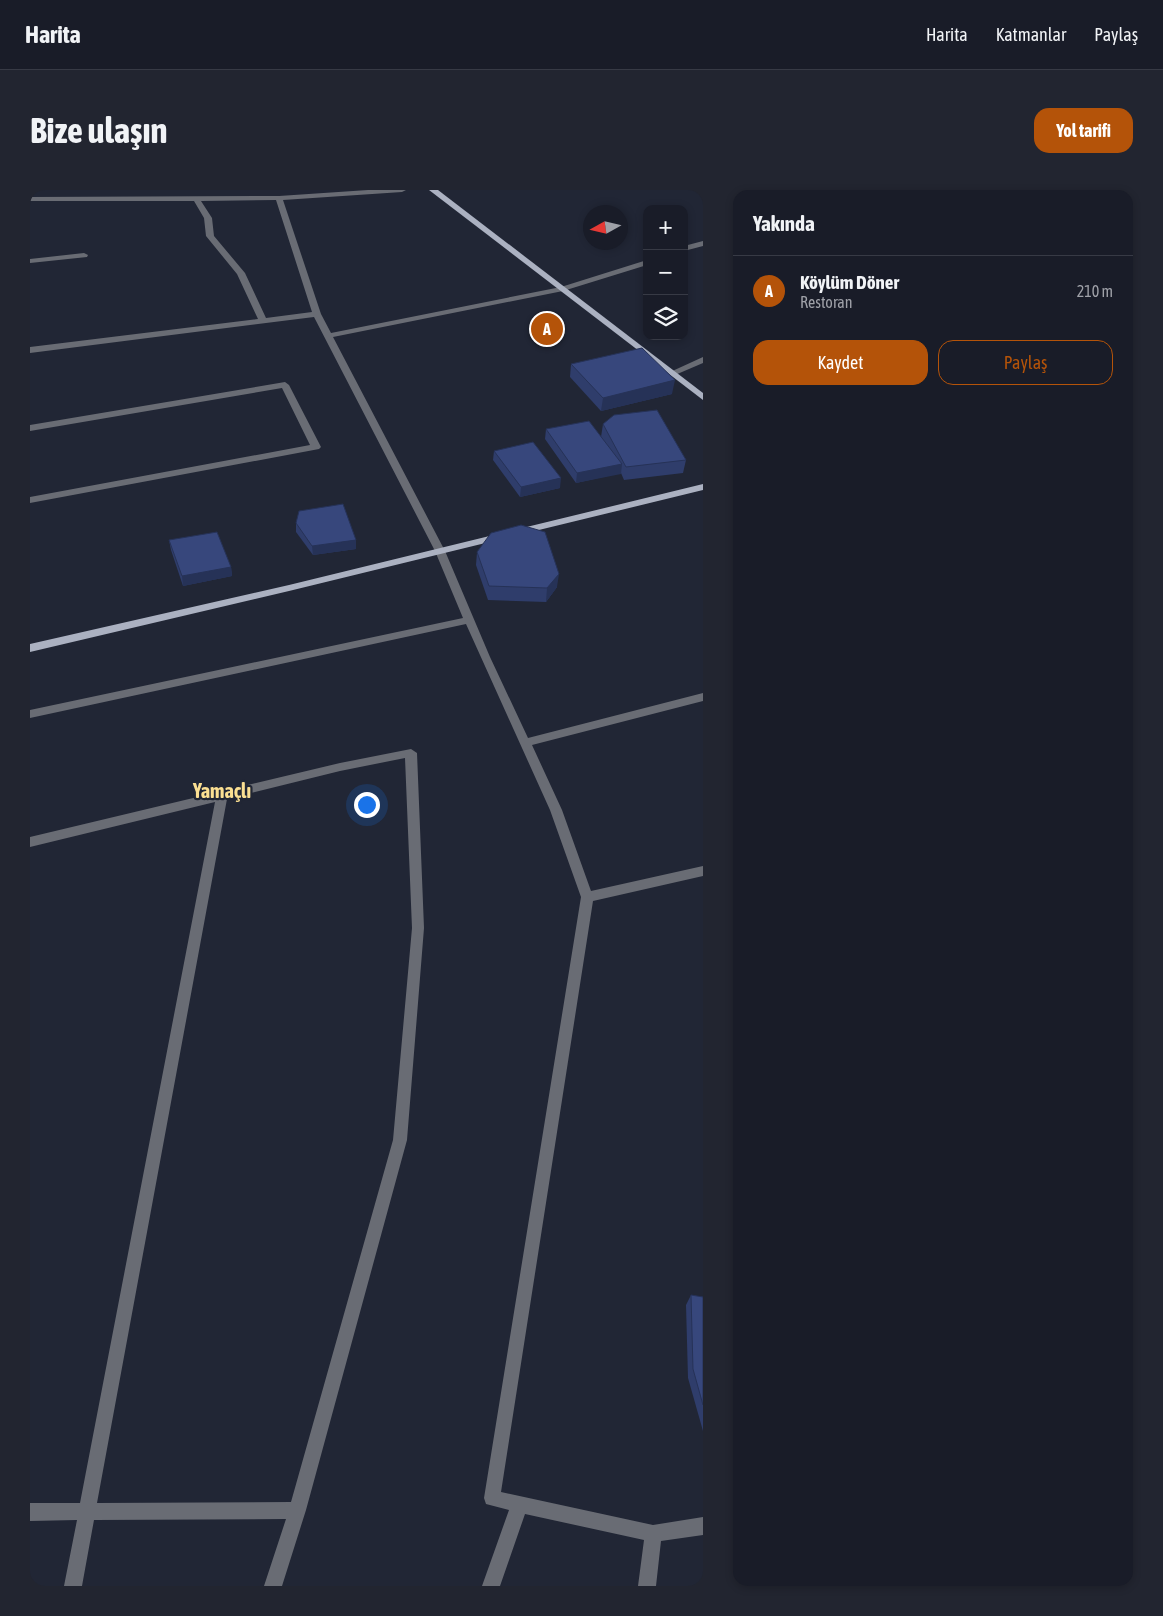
<!DOCTYPE html>
<html lang="tr">
<head>
<meta charset="utf-8">
<style>
	:root { --surface:#191c28; --page:#222530; --text:#f1f3f6; --muted:#9fa1a8; --line:#373a45; --accent:#b45309 }
	body { margin:0; font-family:"Asap Condensed",sans-serif; background:var(--page); color:var(--text) }
	.controls { position:absolute; right:15px; top:15px; display:grid; overflow:hidden; border-radius:10px; box-shadow:0 2px 8px #0003 }
	.controls button { width:45px; height:45px; display:grid; place-items:center; padding:0; border:0; border-bottom:1px solid var(--line); background:var(--surface); color:var(--text); font:25px sans-serif }
	.compass { position:absolute; left:553px; top:15px; width:45px; height:45px; border-radius:50%; background:var(--surface); box-shadow:0 2px 8px #0003; rotate:262deg }
	.you { position:absolute; left:336px; top:614px; width:18px; height:18px; margin:-12px; border:4px solid #fff; border-radius:50%; background:#1a73e8; box-shadow:0 0 0 8px #1a73e833 }
	.badge { display:grid; place-items:center; width:32px; height:32px; border-radius:50%; background:var(--accent); color:#fff; font-size:16px; font-weight:700 }
	.pin { position:absolute; translate:-50% -50%; border:2px solid #fff; box-shadow:0 1px 5px #0006 }
	.list { margin:0; padding:0; list-style:none }
	h2 { display:flex; justify-content:space-between; align-items:center; height:65px; margin:0; padding:0 20px; font-size:21px }
	h2 small { font-size:16px; font-weight:400; color:var(--muted) }
	.list li { display:grid; grid-template-columns:32px 1fr auto; gap:15px; align-items:center; box-sizing:border-box; height:70px; padding:0 20px; border-top:1px solid var(--line) }
	.list b { display:block; font-size:19px; white-space:nowrap }
	.list p { margin:0; font-size:16px; white-space:nowrap; color:var(--muted) }
	.list em { font-size:16px; font-style:normal; color:var(--muted) }
	.actions { display:flex; gap:10px; padding:15px 20px }
	.actions a { flex:1; padding:11px 0; border:1px solid var(--accent); border-radius:15px; text-align:center; font-size:18px; color:var(--accent) }
	.actions .main { background:var(--accent); color:#fff }
	.icon { flex:none; width:28px; height:28px; fill:none; stroke:currentColor; stroke-width:2; stroke-linecap:round; stroke-linejoin:round }
	.map { position:relative; flex:none; width:673px; height:1396px; overflow:hidden; border-radius:15px }
	header { display:flex; align-items:center; gap:30px; box-sizing:border-box; height:70px; padding:0 25px; background:var(--surface); border-bottom:1px solid var(--line) }
	header strong { font-size:24px }
	nav { display:flex; gap:28px; margin-inline-start:auto; font-size:18px }
	.intro { display:flex; align-items:center; justify-content:space-between; box-sizing:border-box; height:120px; padding:0 30px }
	h1 { margin:0; font-size:35px }
	.button { padding:12px 22px; border-radius:15px; background:var(--accent); color:#fff; font-size:18px; font-weight:700 }
	main { display:flex; gap:30px; padding:0 30px }
	aside { flex:1; background:var(--surface); border-radius:15px; box-shadow:0 2px 8px #0003 }
	.map>svg:first-child { display:block }
</style>
</head>
<body>
<header>
<strong>Harita</strong>
<nav><a>Harita</a><a>Katmanlar</a><a>Paylaş</a></nav>
</header>
<div class="intro"><h1>Bize ulaşın</h1><a class="button">Yol tarifi</a></div>
<main>
<div class="map">
<svg width="673" height="1396" viewBox="0 0 673 1396">
	<rect width="100%" height="100%" fill="#212635"/>
	<g fill="none" stroke-linecap="round" stroke-linejoin="round">
		<!-- minor -->
		<g fill="#696c74" fill-rule="evenodd">
			<path d="M338 0H376L372 2 253 10 291 124 301 143 531 97 617 70V75L533 101 303 147 415 361 460 467 498 548 673 503V511L502 555 532 620 561 701 673 676V686L563 711 471 1302 623 1335 673 1327V1345L631 1351 626 1396H608L614 1350 495 1324 470 1396H452L479 1320 456 1314 454 1308 551 707 520 620 436 434 0 528V520L433 428 405 361 284 127 0 163V157L228 129 207 84 176 46 174 28 164 11H0V7L249 6ZM246 10 282 122 236 128 215 83 184 46 182 28 171 11Z"/>
			<path d="M673 51V56L654 61V56Z"/>
			<path d="M54 63 58 65 57 67 0 73V69Z"/>
			<path d="M673 167V173L645 185 638 183Z"/>
			<path d="M255 192 259 195 291 257 289 259 0 313V307L280 255 252 198 0 241V235Z"/>
			<path d="M381 559 387 563 394 738 377 950 276 1320 252 1396H234L256 1329 64 1330 52 1396H34L47 1330 0 1331V1313H50L185 612 0 657V647L310 573ZM375 568 382 738 363 950 261 1312 67 1313 197 609 310 581Z"/>
		</g>
		<!-- major -->
		<g fill="#abb1c1" fill-rule="evenodd">
			<path d="M399 0H408L673 203V210Z"/>
			<path d="M673 294V300L259 401 0 462V454L259 395Z"/>
		</g>
	</g>
	<!-- wall -->
	<g fill="#2f3d6b">
		<path d="M541 174 642 204 571 221 540 187Z"/>
		<path d="M573 234 656 270 653 283 594 290 591 283 546 293 515 249 516 239 571 247Z"/>
		<path d="M464 261 530 298 490 307 463 270Z"/>
		<path d="M266 333 326 359 283 365 266 342Z"/>
		<path d="M139 350 201 377 202 386 153 396 141 360Z"/>
		<path d="M447 362 527 397 516 412 458 410 446 375Z"/>
		<path d="M661 1105 673 1107V1241L658 1188 656 1115Z"/>
	</g>
	<!-- shaded-wall -->
	<g fill="#263257">
		<path d="M645 190 642 204 571 221 573 208Z"/>
		<path d="M592 274 591 284 546 293 547 283Z"/>
		<path d="M531 288 530 298 490 307 491 297Z"/>
		<path d="M326 350V359L283 365 282 356Z"/>
		<path d="M201 377 202 386 153 396 152 386Z"/>
		<path d="M529 384 527 397 516 412 517 398Z"/>
	</g>
	<!-- building -->
	<g fill="#37477c" stroke="#263257">
		<path d="M612 158 645 190 573 208 541 174Z"/>
		<path d="M627 220 656 270 596 277 573 234 584 225Z"/>
		<path d="M559 231 592 274 547 283 516 239Z"/>
		<path d="M503 252 531 288 491 297 464 261Z"/>
		<path d="M313 314 326 350 282 356 266 333 269 321Z"/>
		<path d="M491 335 515 342 529 384 517 398 459 396 447 362 461 343Z"/>
		<path d="M187 342 201 377 152 386 139 350Z"/>
		<path d="M661 1105 673 1107V1215L663 1179Z"/>
	</g>
	<g text-anchor="middle" stroke-width="4.5" stroke-linejoin="round" paint-order="stroke">
		<!-- district labels -->
		<g font-size="20" font-weight="bold" fill="#fbdf92" stroke="#212635">
			<text x="192" y="608">Yamaçlı</text>
		</g>
	</g>
</svg>
<div class="controls">
<button>+</button>
<button>−</button>
<button><svg class="icon" aria-label="layers" viewBox="0 0 24 24"><path d="M12 4l9 5-9 5-9-5zM3 14l9 5 9-5"/></svg></button>
</div>
<svg class="compass" viewBox="-18 -18 36 36"><path d="M0-13l5 13h-10z" fill="#e53935"/><path d="M0 13l5-13h-10z" fill="#9fa1a8"/></svg>
<div class="you"></div>
<div class="pin badge" style="left:517px;top:139px">A</div>
</div>
<aside>
<h2>Yakında<small></small></h2>
<ul class="list">
<li><span class="badge">A</span><div><b>Köylüm Döner</b><p>Restoran</p></div><em>210 m</em></li>
</ul>
<div class="actions"><a class="main">Kaydet</a><a>Paylaş</a></div>
</aside>
</main>
</body>
</html>
